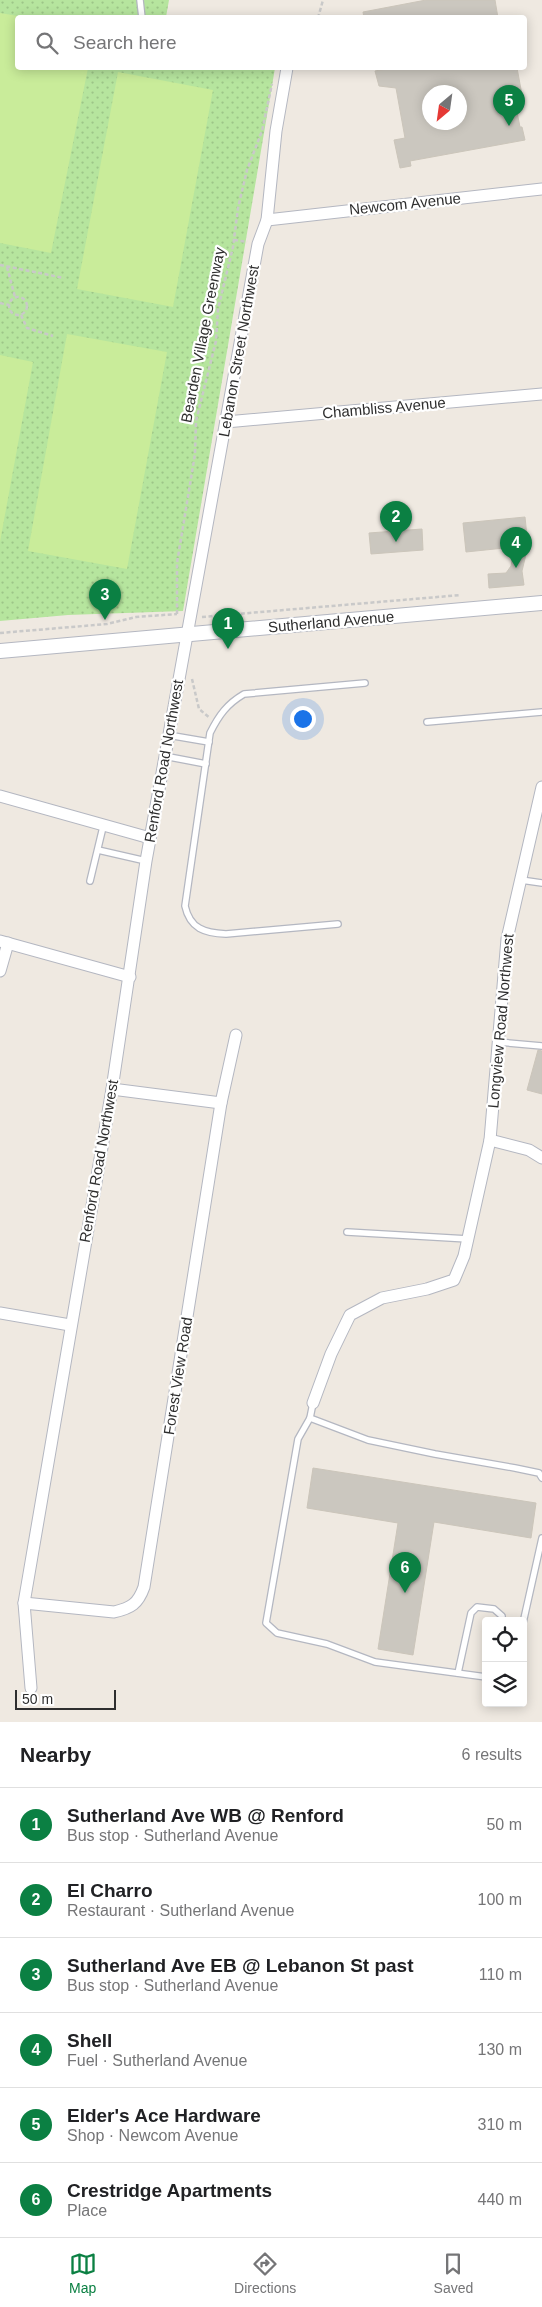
<!DOCTYPE html>
<html lang="en">
<head>
<meta charset="utf-8">
<style>
	:root { --surface:#fff; --page:#f6f6f6; --text:#202124; --muted:#757577; --line:#e0e0e0; --accent:#0b8043 }
	body { margin:0; font-family:Arial,sans-serif; background:var(--page); color:var(--text) }
	.controls { position:absolute; right:15px; bottom:15px; display:grid; overflow:hidden; border-radius:5px; box-shadow:0 2px 12px #0003 }
	.controls button { width:45px; height:45px; display:grid; place-items:center; padding:0; border:0; border-bottom:1px solid var(--line); background:var(--surface); color:var(--text); font:25px sans-serif }
	.compass { position:absolute; left:422px; top:85px; width:45px; height:45px; border-radius:50%; background:var(--surface); box-shadow:0 2px 12px #0003; rotate:209deg }
	.scale { position:absolute; left:15px; bottom:12px; width:101px; box-sizing:border-box; padding-left:5px; border:2px solid #2e2e2e; border-top:0; font-size:14px; line-height:18px; white-space:nowrap; color:#2e2e2e; -webkit-text-stroke:4px #fff; paint-order:stroke }
	.you { position:absolute; left:302px; top:718px; width:18px; height:18px; margin:-12px; border:4px solid #fff; border-radius:50%; background:#1a73e8; box-shadow:0 0 0 8px #1a73e833 }
	.badge { display:grid; place-items:center; width:32px; height:32px; border-radius:50%; background:var(--accent); color:#fff; font-size:16px; font-weight:700 }
	.pin { position:absolute; translate:-50% -41px; filter:drop-shadow(0 1px 2px #0008) }
	.pin::after { content:''; position:absolute; top:26px; width:18px; height:15px; background:inherit; clip-path:polygon(0 0,100% 0,50% 100%) }
	.list { margin:0; padding:0; list-style:none }
	h2 { display:flex; justify-content:space-between; align-items:center; height:65px; margin:0; padding:0 20px; font-size:21px }
	h2 small { font-size:16px; font-weight:400; color:var(--muted) }
	.list li { display:grid; grid-template-columns:32px 1fr auto; gap:15px; align-items:center; box-sizing:border-box; height:75px; padding:0 20px; border-top:1px solid var(--line) }
	.list b { display:block; font-size:19px; white-space:nowrap }
	.list p { margin:0; font-size:16px; white-space:nowrap; color:var(--muted) }
	.list em { font-size:16px; font-style:normal; color:var(--muted) }
	.icon { flex:none; width:28px; height:28px; fill:none; stroke:currentColor; stroke-width:2; stroke-linecap:round; stroke-linejoin:round }
	.map { position:relative; flex:none; width:542px; height:1722px; overflow:hidden }
	.search { position:absolute; background:var(--surface); box-shadow:0 2px 12px #0003; left:15px; right:15px; top:15px; height:55px; display:flex; align-items:center; gap:12px; box-sizing:border-box; padding:0 18px; border-radius:5px; color:var(--muted); font-size:19px }
	.sheet { height:515px; background:var(--surface) }
	nav { display:flex; justify-content:space-around; align-items:center; box-sizing:border-box; height:70px; border-top:1px solid var(--line); background:var(--surface); font-size:14px; color:var(--muted) }
	nav a { display:grid; justify-items:center; gap:2px }
	nav .on { color:var(--accent) }
	.map>svg:first-child { display:block }
</style>
</head>
<body>
<div class="map">
<svg width="542" height="1722" viewBox="0 0 542 1722">
	<defs>
		<pattern id="park-dots" width="8" height="8" patternUnits="userSpaceOnUse" patternTransform="scale(1.25)"><rect width="8" height="8" fill="#b6e59e"/><path d="M2 2h.1M6 6h.1" fill="none" stroke="#9dc588" stroke-width="1.8" stroke-linecap="round"/></pattern>
	</defs>
	<rect width="100%" height="100%" fill="#efe9e1"/>
	<!-- park -->
	<path fill="url(#park-dots)" d="M0 0H169L166 17 18 18V68H275L183 611 68 615 0 621Z"/>
	<!-- pitch -->
	<g fill="#c9ec9a">
		<path d="M0 13 24 17 18 18V68H88L51 253 0 243Z"/>
		<path d="M118 72 213 90 173 307 77 289Z"/>
		<path d="M67 334 167 352 127 569 28 551Z"/>
		<path d="M0 355 33 362 0 542Z"/>
	</g>
	<!-- building -->
	<g fill="#cbc7bf" stroke="#cbc5ba" fill-rule="evenodd">
		<path d="M426 0H495L498 18H364L363 12Z"/>
		<path d="M391 68H517L523 100H521L522 106 516 107 520 127H522L525 140 410 161 411 166 400 168 394 140 405 138 396 88 379 86 375 71ZM430 92H460V122H430Z"/>
		<path d="M525 517 528 546 522 571 524 585 489 588 488 574 506 573 511 566 514 547 466 552 463 523Z"/>
		<path d="M422 529 423 550 371 554 369 533Z"/>
		<path d="M538 1050 542 1051V1094L527 1090Z"/>
		<path d="M313 1468 536 1503 531 1538 434 1522 413 1655 378 1649 398 1523 307 1508Z"/>
	</g>
	<g fill="none" stroke-linecap="round" stroke-linejoin="round">
		<defs>
			<g id="service">
				<path d="M140 0 142 18"/>
				<path d="M427 722 542 712"/>
				<path d="M168 735 209 742"/>
				<path d="M164 756 206 764"/>
				<path d="M98 850 146 861"/>
				<path d="M521 880 542 883"/>
				<path d="M90 881 103 827"/>
				<path d="M338 924 226 934C205 933 190 929 185 906L210 733C219 715 227 704 244 694L365 683"/>
				<path d="M498 1042 542 1046"/>
				<path d="M347 1232 468 1239"/>
				<path d="M313 1403 310 1418 298 1439 266 1623 277 1633 327 1644 375 1662 486 1677"/>
				<path d="M310 1418 368 1440 435 1454 515 1468 539 1473 542 1478"/>
				<path d="M523 1623 542 1538"/>
				<path d="M458 1673 471 1613 477 1607 494 1609 502 1616V1621"/>
			</g>
			<g id="minor">
				<path d="M267 220 542 189"/>
				<path d="M226 422 542 394"/>
				<path d="M0 796 150 838"/>
				<path d="M0 941 130 977"/>
				<path d="M0 971 8 943"/>
				<path d="M112 1089 221 1103"/>
				<path d="M490 1140 529 1150 542 1158"/>
				<path d="M0 1313 70 1325"/>
				<path d="M313 1403 331 1354 350 1315 382 1298 427 1289 454 1280 464 1256 490 1140 507 939 542 787"/>
				<path d="M24 1603 114 1612C131 1608 138 1604 144 1587L221 1103 236 1035"/>
				<path d="M31 1688 24 1603 112 1089 146 861 258 244 267 220 276 131 287 68"/>
			</g>
			<path id="tertiary" d="M0 651 542 603"/>
		</defs>
		<!-- service casing -->
		<use href="#service" stroke="#b4b7c1" stroke-width="8"/>
		<!-- minor casing -->
		<use href="#minor" stroke="#b4b7c1" stroke-width="13"/>
		<!-- tertiary casing -->
		<use href="#tertiary" stroke="#b4b7c1" stroke-width="16"/>
		<!-- path -->
		<g stroke="#c9c9c9" stroke-width="2.5" stroke-dasharray="4 2.5" stroke-linecap="butt">
			<path d="M318 18 323 0"/>
			<path d="M234 240 247 242"/>
			<path d="M0 265 64 278"/>
			<path d="M7 267 15 297"/>
			<circle cx="18" cy="306" r="9"/>
			<path d="M0 303 9 305"/>
			<path d="M21 315 27 328 53 336"/>
			<path d="M177 614V563L195 454 196 421 216 341 218 309 233 247 238 208 247 170 262 131 272 84"/>
			<path d="M202 617 461 595"/>
			<path d="M0 633 107 624 136 617 177 614"/>
			<path d="M192 679 199 709 210 718"/>
		</g>
		<!-- service -->
		<use href="#service" stroke="#fff" stroke-width="5.5"/>
		<!-- minor -->
		<use href="#minor" stroke="#fff" stroke-width="11"/>
		<!-- tertiary -->
		<use href="#tertiary" stroke="#fff" stroke-width="14"/>
	</g>
	<g text-anchor="middle" stroke-width="4.5" stroke-linejoin="round" paint-order="stroke">
		<!-- street labels -->
		<g font-size="15" fill="#2e2e2e" stroke="#fff">
			<text transform="translate(405 204) rotate(-6)" y="5">Newcom Avenue</text>
			<text transform="translate(203 335) rotate(-79)" y="5">Bearden Village Greenway</text>
			<text transform="translate(239 351) rotate(-80)" y="5">Lebanon Street Northwest</text>
			<text transform="translate(384 408) rotate(-5)" y="5">Chambliss Avenue</text>
			<text transform="translate(331 622) rotate(-5)" y="5">Sutherland Avenue</text>
			<text transform="translate(164 761) rotate(-80)" y="5">Renford Road Northwest</text>
			<text transform="translate(501 1021) rotate(-85)" y="5">Longview Road Northwest</text>
			<text transform="translate(99 1161) rotate(-80)" y="5">Renford Road Northwest</text>
			<text transform="translate(178 1376) rotate(-81)" y="5">Forest View Road</text>
		</g>
	</g>
</svg>
<div class="controls">
<button><svg class="icon" aria-label="locate" viewBox="0 0 24 24"><circle cx="12" cy="12" r="6"/><path d="M12 2v4M12 18v4M2 12h4M18 12h4"/></svg></button>
<button><svg class="icon" aria-label="layers" viewBox="0 0 24 24"><path d="M12 4l9 5-9 5-9-5zM3 14l9 5 9-5"/></svg></button>
</div>
<svg class="compass" viewBox="-18 -18 36 36"><path d="M0-13l5 13h-10z" fill="#e53935"/><path d="M0 13l5-13h-10z" fill="#757577"/></svg>
<div class="scale">50 m</div>
<div class="you"></div>
<div class="pin badge" style="left:228px;top:649px">1</div>
<div class="pin badge" style="left:396px;top:542px">2</div>
<div class="pin badge" style="left:105px;top:620px">3</div>
<div class="pin badge" style="left:516px;top:568px">4</div>
<div class="pin badge" style="left:509px;top:126px">5</div>
<div class="pin badge" style="left:405px;top:1593px">6</div>
<div class="search"><svg class="icon" aria-label="search" viewBox="0 0 24 24"><circle cx="10" cy="10" r="6"/><path d="M15 15l6 6"/></svg>Search here</div>
</div>
<section class="sheet">
<h2>Nearby<small>6 results</small></h2>
<ul class="list">
<li><span class="badge">1</span><div><b>Sutherland Ave WB @ Renford</b><p>Bus stop · Sutherland Avenue</p></div><em>50 m</em></li>
<li><span class="badge">2</span><div><b>El Charro</b><p>Restaurant · Sutherland Avenue</p></div><em>100 m</em></li>
<li><span class="badge">3</span><div><b>Sutherland Ave EB @ Lebanon St past</b><p>Bus stop · Sutherland Avenue</p></div><em>110 m</em></li>
<li><span class="badge">4</span><div><b>Shell</b><p>Fuel · Sutherland Avenue</p></div><em>130 m</em></li>
<li><span class="badge">5</span><div><b>Elder's Ace Hardware</b><p>Shop · Newcom Avenue</p></div><em>310 m</em></li>
<li><span class="badge">6</span><div><b>Crestridge Apartments</b><p>Place</p></div><em>440 m</em></li>
</ul>
</section>
<nav>
<a class="on"><svg class="icon" aria-label="map" viewBox="0 0 24 24"><path d="M3 6l6-2 6 2 6-2v14l-6 2-6-2-6 2zM9 4v14M15 6v14"/></svg>Map</a>
<a><svg class="icon" aria-label="directions" viewBox="0 0 24 24"><path d="M12 3l9 9-9 9-9-9zM9 14v-3h6M13 9l2 2-2 2"/></svg>Directions</a>
<a><svg class="icon" aria-label="saved" viewBox="0 0 24 24"><path d="M7 4h10v16l-5-4-5 4z"/></svg>Saved</a>
</nav>
</body>
</html>
